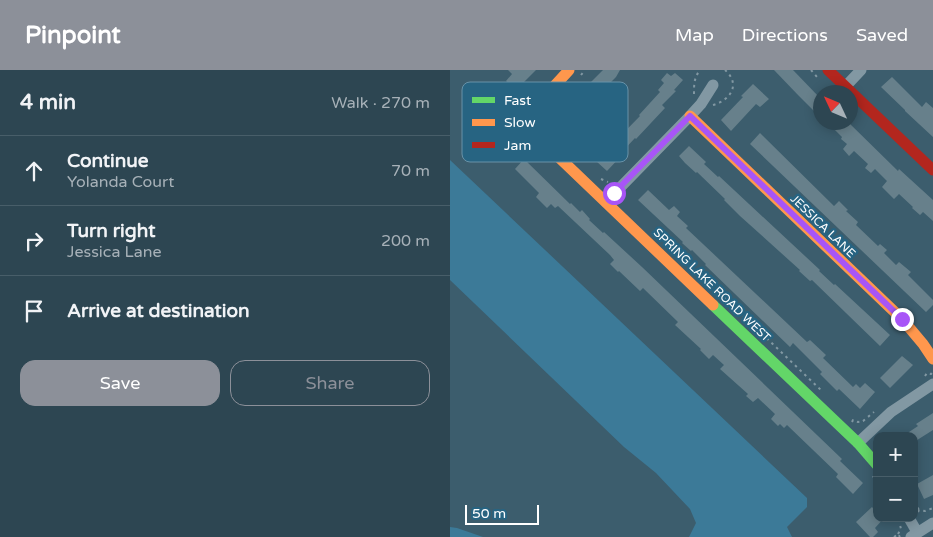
<!DOCTYPE html>
<html lang="en">
<head>
<meta charset="utf-8">
<style>
	:root { --surface:#2d4652; --page:#354d59; --text:#f1f3f6; --muted:#a7b1b8; --line:#485e69; --accent:#8c9099 }
	body { margin:0; font-family:"Varela Round",sans-serif; background:var(--page); color:var(--text) }
	.controls { position:absolute; right:15px; bottom:15px; display:grid; overflow:hidden; border-radius:10px; box-shadow:0 2px 12px #0003 }
	.controls button { width:45px; height:45px; display:grid; place-items:center; padding:0; border:0; border-bottom:1px solid var(--line); background:var(--surface); color:var(--text); font:25px sans-serif }
	.compass { position:absolute; left:363px; top:15px; width:45px; height:45px; border-radius:50%; background:var(--surface); box-shadow:0 2px 12px #0003; rotate:314deg }
	.scale { position:absolute; left:15px; bottom:12px; width:74px; box-sizing:border-box; padding-left:5px; border:2px solid #fff; border-top:0; font-size:14px; line-height:18px; white-space:nowrap; color:#fff; -webkit-text-stroke:4px #276482; paint-order:stroke }
	.stop { position:absolute; width:15px; height:15px; margin:-11px; border:4px solid #a855f7; border-radius:50%; background:#fff }
	.stop.end { background:#a855f7; border-color:#fff; box-shadow:0 1px 5px #0008 }
	.list { margin:0; padding:0; list-style:none }
	h2 { display:flex; justify-content:space-between; align-items:center; height:65px; margin:0; padding:0 20px; font-size:21px }
	h2 small { font-size:16px; font-weight:400; color:var(--muted) }
	.list li { display:grid; grid-template-columns:32px 1fr auto; gap:15px; align-items:center; box-sizing:border-box; height:70px; padding:0 20px; border-top:1px solid var(--line) }
	.list b { display:block; font-size:19px; white-space:nowrap }
	.list p { margin:0; font-size:16px; white-space:nowrap; color:var(--muted) }
	.list em { font-size:16px; font-style:normal; color:var(--muted) }
	.actions { display:flex; gap:10px; padding:15px 20px }
	.actions a { flex:1; padding:11px 0; border:1px solid var(--accent); border-radius:15px; text-align:center; font-size:18px; color:var(--accent) }
	.actions .main { background:var(--accent); color:#fff }
	.icon { flex:none; width:28px; height:28px; fill:none; stroke:currentColor; stroke-width:2; stroke-linecap:round; stroke-linejoin:round }
	.map { position:relative; flex:none; width:483px; height:467px; overflow:hidden }
	header { display:flex; align-items:center; gap:30px; box-sizing:border-box; height:70px; padding:0 25px; background:var(--accent); color:#fff }
	header strong { font-size:24px }
	nav { display:flex; gap:28px; margin-inline-start:auto; font-size:18px }
	main { display:flex }
	aside { flex:1; background:var(--surface) }
	.map>svg:first-child { display:block }
</style>
</head>
<body>
<header>
<strong>Pinpoint</strong>
<nav><a>Map</a><a>Directions</a><a>Saved</a></nav>
</header>
<main>
<aside>
<h2>4 min<small>Walk · 270 m</small></h2>
<ul class="list">
<li><svg class="icon" aria-label="ahead" viewBox="0 0 24 24"><path d="M12 20V5M6 11l6-6 6 6"/></svg><div><b>Continue</b><p>Yolanda Court</p></div><em>70 m</em></li>
<li><svg class="icon" aria-label="right" viewBox="0 0 24 24"><path d="M7 20v-9h11M14 6l5 5-5 5"/></svg><div><b>Turn right</b><p>Jessica Lane</p></div><em>200 m</em></li>
<li><svg class="icon" aria-label="arrive" viewBox="0 0 24 24"><path d="M6 21V4h12l-3 4 3 4H6"/></svg><div><b>Arrive at destination</b></div></li>
</ul>
<div class="actions"><a class="main">Save</a><a>Share</a></div>
</aside>
<div class="map">
<svg width="483" height="467" viewBox="0 0 483 467">
	<rect width="100%" height="100%" fill="#3c5d6d"/>
	<!-- green -->
	<g fill="#3c7a98">
		<path d="M0 90 357 428V437L337 457 342 467H239L246 453 240 439 206 403 174 377 0 210Z"/>
		<path d="M0 457 7 458 33 467H0Z"/>
	</g>
	<!-- building -->
	<g fill="#67808b">
		<path d="M58 0H86L66 20 56 11 62 4Z"/>
		<path d="M153 0H170L166 7 154 19 158 24 152 30 148 26 135 39 137 40 128 49 133 53 128 59 123 54 121 56 111 46 134 23 132 21Z"/>
		<path d="M324 0H343L370 28V47L348 25Z"/>
		<path d="M217 3 221 6 225 3 233 10 224 20 226 21 212 35 215 38 186 69 185 68 171 83 173 84 157 101 146 91 190 46 189 45 210 22 208 20 214 13 211 10Z"/>
		<path d="M442 7 472 37 476 32 483 38V67L455 41V40L431 17Z"/>
		<path d="M303 14 319 29 310 37 306 34 281 61 271 50 293 27 291 26Z"/>
		<path d="M377 52H398L448 101 449 99 483 130V151L473 142 470 145 462 138 463 137 449 124 444 129 432 117 437 111 425 99 421 103 415 98 418 94 404 81 399 86 393 79 397 74 391 69 392 67Z"/>
		<path d="M310 63 384 136 389 131 398 140 396 141 408 152 406 155 428 176 430 174 437 180 434 183 446 195 449 192 461 202 458 205 483 230V235L476 242 300 74Z"/>
		<path d="M239 76 256 92 254 94 268 107 269 106 370 200 369 201 384 215 385 214 440 265 430 276 362 210 360 211 349 201 350 200 290 146 274 130 275 129 247 102 246 103 235 93 229 86Z"/>
		<path d="M74 89 120 134 121 133 130 142 132 140 140 149 139 150 153 163 154 162 192 197 392 389 390 391 413 413 403 424 386 407 388 404 337 355 334 358 330 354 328 356 321 349 325 344 308 328 303 332 296 326 298 324 270 299 274 295 263 285 259 289 250 280 251 279 225 255 228 252 193 218 190 221 169 201 168 202 160 194 164 190 160 185 108 136 105 138 101 134 97 138 86 127 89 123 65 99Z"/>
		<path d="M198 120 219 140 224 136 230 142 227 146 238 156 236 158 357 272 360 270 376 285 373 288 403 317 406 314 410 318 415 313 425 322 410 339 389 319 387 321 370 304 372 302 343 273 340 277 255 195 256 194 242 180 241 181 232 173 233 172 188 130Z"/>
		<path d="M452 286 463 295 440 318 430 308Z"/>
		<path d="M483 343V360L464 372V366H453L468 356 466 354Z"/>
		<path d="M483 405V425L474 429 467 414Z"/>
		<path d="M422 437 427 443V448H434L425 458 428 462 423 467H420L406 452Z"/>
	</g>
	<g fill="none" stroke-linecap="round" stroke-linejoin="round">
		<!-- path -->
		<g stroke="#8298a3" stroke-width="2" stroke-dasharray="2.5 4" stroke-linecap="butt">
			<path d="M361 0 367 7"/>
			<path d="M131 5 135 0"/>
			<path d="M244 24C244 14 244 8 250 0"/>
			<path d="M263 35C281 30 291 14 275 0"/>
			<path d="M151 109 158 112"/>
			<path d="M265 219 372 321"/>
			<path d="M475 306 477 303 481 304 483 302"/>
			<path d="M413 351 424 342"/>
			<path d="M402 352 403 350 408 352 414 351"/>
			<path d="M423 406 427 413"/>
			<path d="M464 432 469 440"/>
			<path d="M468 442 469 440 475 441 483 438"/>
			<path d="M448 464 451 459 450 455"/>
			<path d="M444 467 448 464 450 467"/>
		</g>
		<!-- street -->
		<g stroke="#8298a3" stroke-width="11">
			<path d="M395 17 411 0"/>
			<path d="M156 132 240 46 251 34 263 15"/>
			<path d="M408 373 441 342 483 314"/>
			<path d="M459 448 467 462"/>
			<path d="M461 467 483 453"/>
		</g>
		<!-- fast -->
		<path stroke="#63d668" stroke-width="11" d="M263 235 408 373 427 395"/>
		<!-- slow -->
		<g stroke="#ff974d" stroke-width="11">
			<path d="M119 0C97 25 75 39 95 74L263 235"/>
			<path d="M240 46 452 249 473 274 483 289"/>
		</g>
		<!-- jam -->
		<path stroke="#b3261e" stroke-width="11" d="M378 0 483 100"/>
	</g>
	<g fill="none" stroke-linecap="round" stroke-linejoin="round">
		<!-- route -->
		<path stroke="#a855f7" stroke-width="6" d="M164 123 240 46 452 249"/>
	</g>
	<g text-anchor="middle" stroke-width="5" stroke-linejoin="round" paint-order="stroke">
		<!-- street labels -->
		<g font-size="12" fill="#fff" stroke="#276482">
			<text transform="translate(373 156) rotate(44)" y="4">JESSICA LANE</text>
			<text transform="translate(262 215) rotate(44)" y="4">SPRING LAKE ROAD WEST</text>
		</g>
	</g>
	<!-- legend -->
	<rect x="12" y="12" width="166" height="80" rx="8" fill="#276482" stroke="#6892a8" stroke-width="1"/>
	<rect x="22" y="27" width="23" height="6" fill="#63d668"/>
	<rect x="22" y="49" width="23" height="7" fill="#ff974d"/>
	<rect x="22" y="72" width="23" height="6" fill="#b3261e"/>
	<g font-size="14" fill="#fff">
		<text x="54" y="35">Fast</text>
		<text x="54" y="57">Slow</text>
		<text x="54" y="80">Jam</text>
	</g>
</svg>
<div class="controls">
<button>+</button>
<button>−</button>
</div>
<svg class="compass" viewBox="-18 -18 36 36"><path d="M0-13l5 13h-10z" fill="#e53935"/><path d="M0 13l5-13h-10z" fill="#a7b1b8"/></svg>
<div class="scale">50 m</div>
<div class="stop" style="left:164px;top:123px"></div>
<div class="stop end" style="left:452px;top:249px"></div>
</div>
</main>
</body>
</html>
